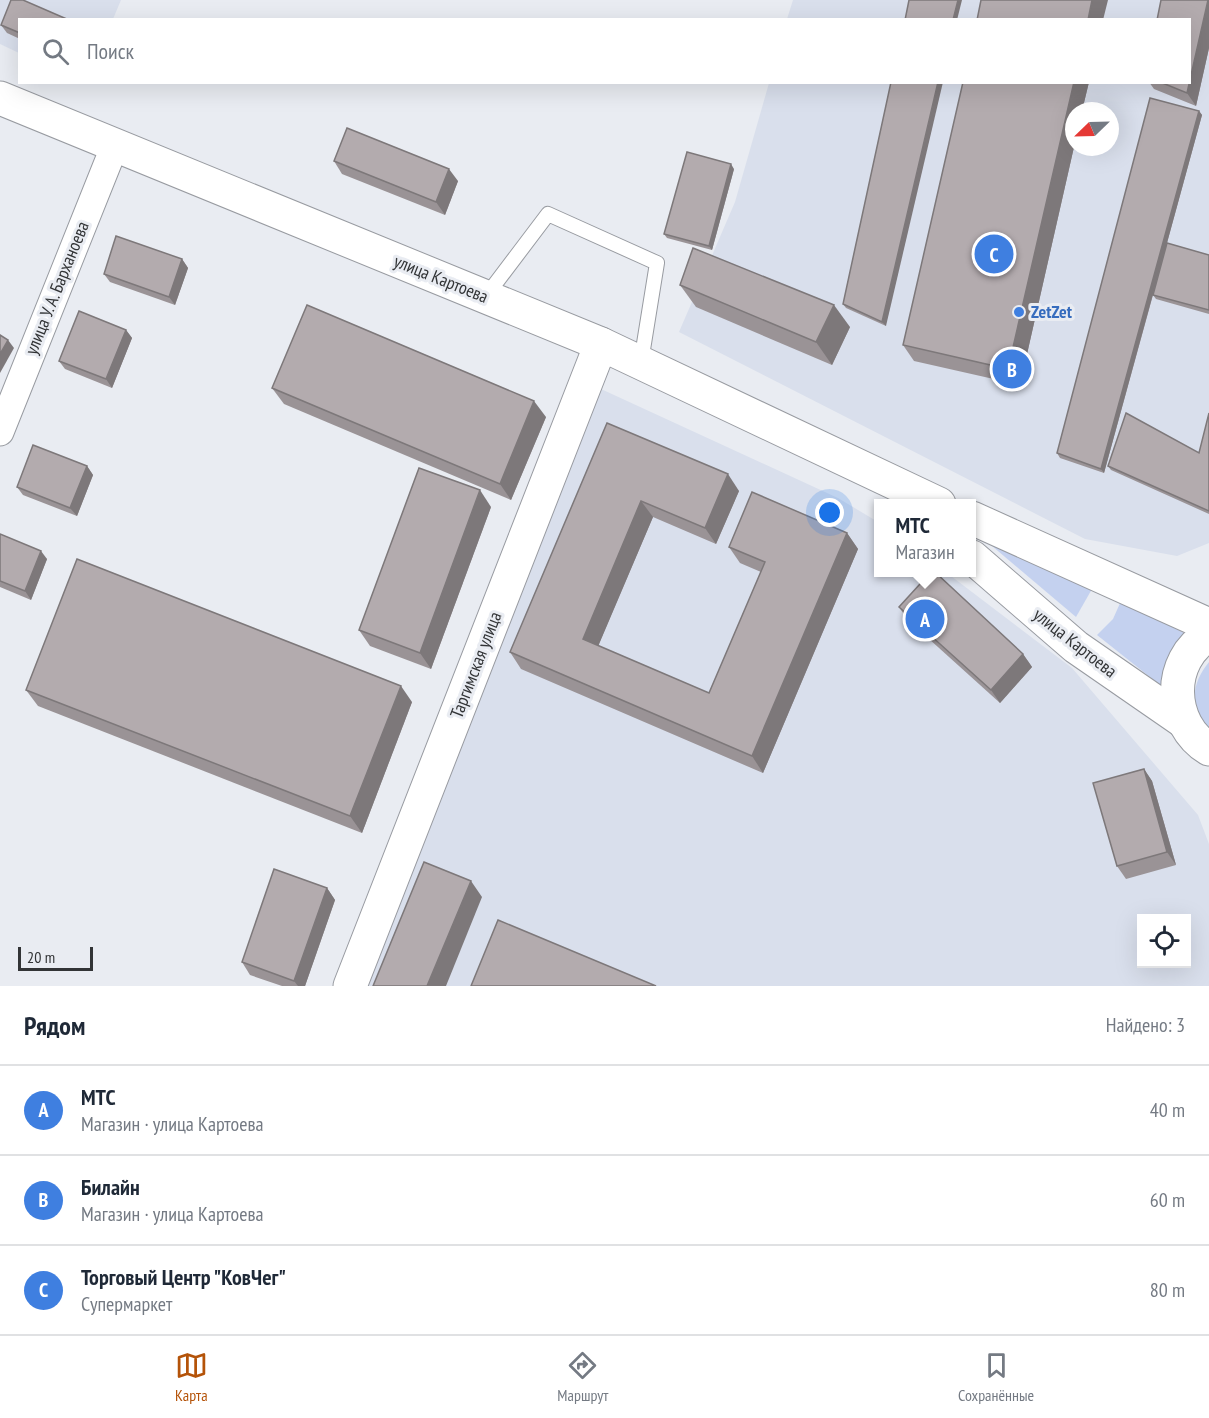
<!DOCTYPE html>
<html lang="ru">
<head>
<meta charset="utf-8">
<style>
	:root { --surface:#fff; --page:#f2f2f3; --text:#1f2937; --muted:#747a83; --line:#e0e1e3; --accent:#b45309 }
	body { margin:0; font-family:"PT Sans Narrow",sans-serif; background:var(--page); color:var(--text) }
	.controls { position:absolute; right:18px; bottom:18px; display:grid; overflow:hidden; border-radius:0px; box-shadow:0 6px 24px #0002 }
	.controls button { width:54px; height:54px; display:grid; place-items:center; padding:0; border:0; border-bottom:2px solid var(--line); background:var(--surface); color:var(--text); font:30px sans-serif }
	.compass { position:absolute; left:1065px; top:102px; width:54px; height:54px; border-radius:50%; background:var(--surface); box-shadow:0 6px 24px #0002; rotate:247deg }
	.scale { position:absolute; left:18px; bottom:15px; width:75px; box-sizing:border-box; padding-left:6px; border:3px solid #323436; border-top:0; font-size:16px; line-height:21px; white-space:nowrap; color:#323436; -webkit-text-stroke:4px #e9ecf2; paint-order:stroke }
	.you { position:absolute; left:830px; top:513px; width:21px; height:21px; margin:-15px; border:4px solid #fff; border-radius:50%; background:#1a73e8; box-shadow:0 0 0 9px #1a73e833 }
	.badge { display:grid; place-items:center; width:39px; height:39px; border-radius:50%; background:var(--accent); color:#fff; font-size:20px; font-weight:700 }
	.pin { position:absolute; translate:-50% -50%; border:3px solid #fff; box-shadow:0 2px 6px #0006 }
	.popup { position:absolute; left:874px; top:499px; width:102px; height:78px; box-sizing:border-box; display:grid; place-content:center; border-radius:0px; background:var(--surface); filter:drop-shadow(0 2px 4px #0005); font-size:20px; white-space:nowrap; color:var(--muted) }
	.popup b { font-size:22px; color:var(--text) }
	.popup::after { content:''; position:absolute; left:50%; top:100%; margin-left:-12px; border:12px solid transparent; border-top-color:var(--surface) }
	.list { margin:0; padding:0; list-style:none }
	h2 { display:flex; justify-content:space-between; align-items:center; height:78px; margin:0; padding:0 24px; font-size:26px }
	h2 small { font-size:20px; font-weight:400; color:var(--muted) }
	.list li { display:grid; grid-template-columns:39px 1fr auto; gap:18px; align-items:center; box-sizing:border-box; height:90px; padding:0 24px; border-top:2px solid var(--line) }
	.list b { display:block; font-size:22px; white-space:nowrap }
	.list p { margin:0; font-size:20px; white-space:nowrap; color:var(--muted) }
	.list em { font-size:20px; font-style:normal; color:var(--muted) }
	.icon { flex:none; width:33px; height:33px; fill:none; stroke:currentColor; stroke-width:2; stroke-linecap:round; stroke-linejoin:round }
	.map { position:relative; flex:none; width:1209px; height:986px; overflow:hidden }
	.search { position:absolute; background:var(--surface); box-shadow:0 6px 24px #0002; left:18px; right:18px; top:18px; height:66px; display:flex; align-items:center; gap:15px; box-sizing:border-box; padding:0 21px; border-radius:0px; color:var(--muted); font-size:22px }
	.sheet { height:348px; background:var(--surface) }
	nav { display:flex; justify-content:space-around; align-items:center; box-sizing:border-box; height:84px; border-top:2px solid var(--line); background:var(--surface); font-size:16px; color:var(--muted) }
	nav a { display:grid; justify-items:center; gap:3px }
	nav .on { color:var(--accent) }
	.map>svg:first-child { display:block }
</style>
</head>
<body>
<div class="map">
<svg width="1209" height="986" viewBox="0 0 1209 986">
	<rect width="100%" height="100%" fill="#e9ecf2"/>
	<!-- built -->
	<g fill="#d9dfec" fill-rule="evenodd">
		<path d="M0 0H121L113 19 20 20 19 53 0 44Z"/>
		<path d="M793 0H1209V543L1177 556 1085 539 679 332 735 202 769 83 1190 82V20L787 19ZM1074 111H1110V147H1074Z"/>
		<path d="M601 389 838 498 878 522V572L947 573 1072 668 1198 815 1209 844V986H364ZM1142 918H1186V964H1142Z"/>
	</g>
	<!-- green -->
	<g fill="#c4d1ef">
		<path d="M972 529 1092 589 1076 617Z"/>
		<path d="M1121 601 1192 637 1165 689 1097 635 1113 619Z"/>
		<path d="M1209 662V728C1189 706 1191 684 1209 662Z"/>
	</g>
	<g fill="none" stroke-linecap="round" stroke-linejoin="round">
		<defs>
			<path id="service" d="M486 296 548 214 657 263 641 362"/>
			<path id="minor" d="M0 432 115 145"/>
			<path id="tertiary" d="M350 986 601 344"/>
			<g id="secondary">
				<path d="M0 98 601 344 939 504"/>
				<path d="M972 518 1209 625"/>
				<path d="M972 557 1076 647 1183 721"/>
				<path d="M1209 635C1166 660 1168 724 1209 749"/>
			</g>
		</defs>
		<!-- service casing -->
		<use href="#service" stroke="#989ba1" stroke-width="16"/>
		<!-- minor casing -->
		<use href="#minor" stroke="#989ba1" stroke-width="29"/>
		<!-- tertiary casing -->
		<use href="#tertiary" stroke="#989ba1" stroke-width="35"/>
		<!-- secondary casing -->
		<use href="#secondary" stroke="#989ba1" stroke-width="35"/>
		<!-- service -->
		<use href="#service" stroke="#fff" stroke-width="14"/>
		<!-- minor -->
		<use href="#minor" stroke="#fff" stroke-width="27"/>
		<!-- tertiary -->
		<use href="#tertiary" stroke="#fff" stroke-width="33"/>
		<!-- secondary -->
		<use href="#secondary" stroke="#fff" stroke-width="33"/>
	</g>
	<!-- wall -->
	<g fill="#9a9396">
		<path d="M1209 0V48L1196 106 1154 89 1149 82H1190Z"/>
		<path d="M20 20V39L7 33 1 25Z"/>
		<path d="M891 82 886 326 846 308 843 304Z"/>
		<path d="M963 82H1089L1082 111H1074V147L1020 385 914 361 903 345Z"/>
		<path d="M1199 111 1202 115 1167 243 1209 255V314L1156 299 1153 295 1104 473 1060 458 1057 453Z"/>
		<path d="M334 161 458 181 445 215 342 174Z"/>
		<path d="M734 169 712 250 667 238 664 234Z"/>
		<path d="M182 259 188 268 175 305 110 282 104 274Z"/>
		<path d="M680 285 850 327 832 365 696 307Z"/>
		<path d="M126 330 132 338 112 388 65 369 59 361Z"/>
		<path d="M272 388 546 417 511 500 284 404Z"/>
		<path d="M1209 413V514L1111 470 1108 466 1199 453Z"/>
		<path d="M607 423 739 491 716 544 653 517 598 646 709 693 761 572 740 563 729 547 847 533 858 549 763 773 521 669 510 652Z"/>
		<path d="M87 466 93 475 77 516 23 495 17 487Z"/>
		<path d="M491 507 431 669 370 646 359 630Z"/>
		<path d="M0 534 47 559 31 600 0 587Z"/>
		<path d="M899 607 1023 654 1032 667 1000 703 908 620Z"/>
		<path d="M26 690 412 702 362 833 38 706Z"/>
		<path d="M1144 769 1152 781 1176 865 1126 879 1117 866Z"/>
		<path d="M327 888 335 900 305 986H282L250 975 242 962Z"/>
	</g>
	<!-- shaded-wall -->
	<g fill="#7d787a">
		<path d="M958 0H962L957 20H953Z"/>
		<path d="M1092 0H1108L1103 20H1088Z"/>
		<path d="M1208 0H1209V48L1196 106 1187 93Z"/>
		<path d="M938 82H943L886 326 882 322Z"/>
		<path d="M1074 82H1089L1082 111H1074V147L1020 385 1008 369Z"/>
		<path d="M1199 111 1202 115 1104 473 1101 469Z"/>
		<path d="M731 164 734 169 712 250 709 246Z"/>
		<path d="M449 169 458 181 445 215 436 202Z"/>
		<path d="M182 259 188 268 175 305 169 297Z"/>
		<path d="M834 305 850 327 832 365 816 342Z"/>
		<path d="M126 330 132 338 112 388 106 379Z"/>
		<path d="M8 340 14 348 0 373V354Z"/>
		<path d="M534 401 546 417 511 500 500 484Z"/>
		<path d="M87 466 93 475 77 516 70 508Z"/>
		<path d="M728 474 739 491 716 544 705 528Z"/>
		<path d="M480 490 491 507 431 669 420 653Z"/>
		<path d="M641 501 653 517 594 656 583 639Z"/>
		<path d="M847 533 858 549 763 773 752 756Z"/>
		<path d="M41 551 47 559 31 600 25 591Z"/>
		<path d="M1023 654 1032 667 1000 703 991 690Z"/>
		<path d="M401 686 412 702 362 833 350 816Z"/>
		<path d="M1144 769 1152 781 1176 865 1167 852Z"/>
		<path d="M471 881 482 897 446 986H427Z"/>
		<path d="M327 888 335 900 305 986H298L294 981Z"/>
	</g>
	<!-- building -->
	<g fill="#b3abae" stroke="#7d787a" stroke-width="1.5">
		<path d="M11 0H23L69 20H20V33L1 25Z"/>
		<path d="M909 0H958L953 20H905Z"/>
		<path d="M981 0H1092L1088 20H977Z"/>
		<path d="M1161 0H1208L1187 93 1160 82H1190V20H1157Z"/>
		<path d="M891 82H938L882 322 843 304Z"/>
		<path d="M963 82H1074L1008 369 903 345Z"/>
		<path d="M1150 98 1199 111 1101 469 1057 453Z"/>
		<path d="M347 128 449 169 436 202 334 161Z"/>
		<path d="M687 152 731 164 709 246 664 234Z"/>
		<path d="M116 236 182 259 169 297 104 274Z"/>
		<path d="M1167 243 1209 255V310L1153 295Z"/>
		<path d="M693 248 834 305 816 342 680 285Z"/>
		<path d="M307 305 534 401 500 484 272 388Z"/>
		<path d="M79 311 126 330 106 379 59 361Z"/>
		<path d="M0 335 8 340 0 354Z"/>
		<path d="M1126 413 1199 453 1209 413V511L1108 466Z"/>
		<path d="M607 423 728 474 705 528 641 501 583 639 709 693 765 562 729 547 752 492 847 533 752 756 510 652Z"/>
		<path d="M33 445 87 466 70 508 17 487Z"/>
		<path d="M419 468 480 490 420 653 359 630Z"/>
		<path d="M0 534 41 551 25 591 0 581Z"/>
		<path d="M77 559 401 686 350 816 26 690Z"/>
		<path d="M930 573H936L1023 654 991 690 899 607Z"/>
		<path d="M1144 769 1167 852 1117 866 1093 783Z"/>
		<path d="M424 862 471 881 427 986H373Z"/>
		<path d="M274 869 327 888 294 981 242 962Z"/>
		<path d="M498 920 656 986H471Z"/>
	</g>
	<!-- markers -->
	<circle fill="#3f7fe0" stroke="#e9ecf2" stroke-width="2" cx="1019" cy="312" r="6"/>
	<g text-anchor="middle" stroke-width="6" stroke-linejoin="round" paint-order="stroke">
		<!-- street labels -->
		<g font-size="18" fill="#323436" stroke="#e9ecf2">
			<text transform="translate(441 279) rotate(22)" y="6">улица Картоева</text>
			<text transform="translate(57 288) rotate(-68)" y="6">улица У. А. Барханоева</text>
			<text transform="translate(1075 643) rotate(38)" y="6">улица Картоева</text>
			<text transform="translate(476 665) rotate(-69)" y="6">Таргимская улица</text>
		</g>
		<!-- shop labels -->
		<g font-size="18" font-weight="bold" fill="#366cbe" stroke="#e9ecf2" text-anchor="start">
			<text x="1031" y="318">ZetZet</text>
		</g>
	</g>
</svg>
<div class="controls">
<button><svg class="icon" aria-label="locate" viewBox="0 0 24 24"><circle cx="12" cy="12" r="6"/><path d="M12 2v4M12 18v4M2 12h4M18 12h4"/></svg></button>
</div>
<svg class="compass" viewBox="-18 -18 36 36"><path d="M0-13l5 13h-10z" fill="#e53935"/><path d="M0 13l5-13h-10z" fill="#747a83"/></svg>
<div class="scale">20 m</div>
<div class="you"></div>
<div class="pin badge" style="left:925px;top:619px;background:#3f7fe0">A</div>
<div class="popup"><b>МТС</b>Магазин</div>
<div class="pin badge" style="left:1012px;top:369px;background:#3f7fe0">B</div>
<div class="pin badge" style="left:994px;top:254px;background:#3f7fe0">C</div>
<div class="search"><svg class="icon" aria-label="search" viewBox="0 0 24 24"><circle cx="10" cy="10" r="6"/><path d="M15 15l6 6"/></svg>Поиск</div>
</div>
<section class="sheet">
<h2>Рядом<small>Найдено: 3</small></h2>
<ul class="list">
<li><span class="badge" style="background:#3f7fe0">A</span><div><b>МТС</b><p>Магазин · улица Картоева</p></div><em>40 m</em></li>
<li><span class="badge" style="background:#3f7fe0">B</span><div><b>Билайн</b><p>Магазин · улица Картоева</p></div><em>60 m</em></li>
<li><span class="badge" style="background:#3f7fe0">C</span><div><b>Торговый Центр &quot;КовЧег&quot;</b><p>Супермаркет</p></div><em>80 m</em></li>
</ul>
</section>
<nav>
<a class="on"><svg class="icon" aria-label="map" viewBox="0 0 24 24"><path d="M3 6l6-2 6 2 6-2v14l-6 2-6-2-6 2zM9 4v14M15 6v14"/></svg>Карта</a>
<a><svg class="icon" aria-label="directions" viewBox="0 0 24 24"><path d="M12 3l9 9-9 9-9-9zM9 14v-3h6M13 9l2 2-2 2"/></svg>Маршрут</a>
<a><svg class="icon" aria-label="saved" viewBox="0 0 24 24"><path d="M7 4h10v16l-5-4-5 4z"/></svg>Сохранённые</a>
</nav>
</body>
</html>
